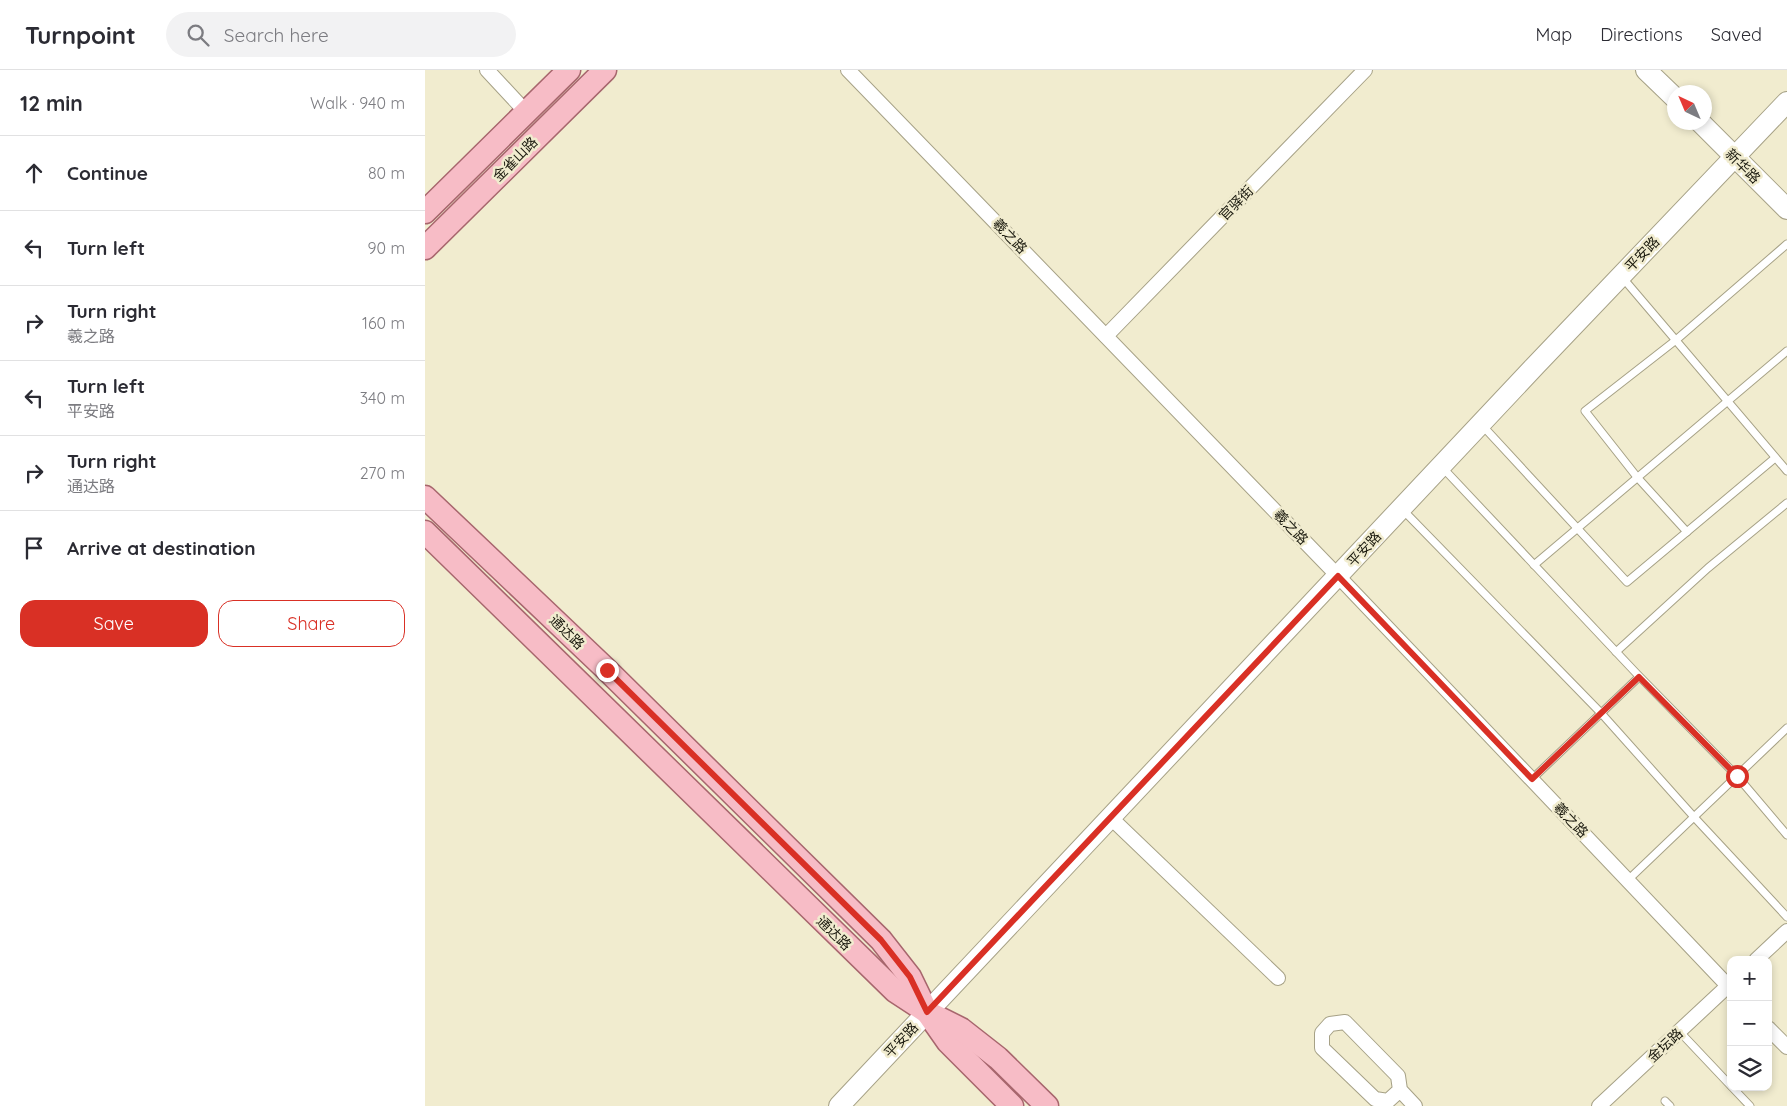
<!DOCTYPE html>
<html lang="en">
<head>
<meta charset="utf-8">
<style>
	:root { --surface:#fff; --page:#f2f2f3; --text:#2b2b33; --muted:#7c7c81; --line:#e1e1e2; --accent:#d93025 }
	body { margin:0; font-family:Quicksand,"Noto Sans SC",sans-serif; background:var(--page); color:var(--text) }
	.controls { position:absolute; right:15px; bottom:15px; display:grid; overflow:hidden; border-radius:10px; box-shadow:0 2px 8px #0003 }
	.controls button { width:45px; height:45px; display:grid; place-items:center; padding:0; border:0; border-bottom:1px solid var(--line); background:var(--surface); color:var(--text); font:25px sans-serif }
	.compass { position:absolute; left:1242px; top:15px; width:45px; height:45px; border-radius:50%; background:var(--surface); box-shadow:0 2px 8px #0003; rotate:316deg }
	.stop { position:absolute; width:15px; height:15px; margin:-11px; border:4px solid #d93025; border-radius:50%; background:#fff }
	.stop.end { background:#d93025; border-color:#fff; box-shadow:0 1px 5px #0008 }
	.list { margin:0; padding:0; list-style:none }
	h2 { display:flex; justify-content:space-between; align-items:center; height:65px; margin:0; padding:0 20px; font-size:21px }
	h2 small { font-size:16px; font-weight:400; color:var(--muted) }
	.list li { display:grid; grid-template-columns:32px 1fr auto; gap:15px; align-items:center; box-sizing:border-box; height:75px; padding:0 20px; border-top:1px solid var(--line) }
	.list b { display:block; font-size:19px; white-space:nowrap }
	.list p { margin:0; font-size:16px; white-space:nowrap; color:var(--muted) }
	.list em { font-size:16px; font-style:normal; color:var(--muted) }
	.actions { display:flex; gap:10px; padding:15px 20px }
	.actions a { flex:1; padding:11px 0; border:1px solid var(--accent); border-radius:15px; text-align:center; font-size:18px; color:var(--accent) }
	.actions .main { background:var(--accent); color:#fff }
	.icon { flex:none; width:28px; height:28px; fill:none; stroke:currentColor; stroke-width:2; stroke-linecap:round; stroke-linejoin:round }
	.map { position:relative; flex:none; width:1362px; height:1036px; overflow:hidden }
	header { display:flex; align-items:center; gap:30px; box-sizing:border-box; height:70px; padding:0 25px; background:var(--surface); border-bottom:1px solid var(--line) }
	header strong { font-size:24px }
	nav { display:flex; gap:28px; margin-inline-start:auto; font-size:18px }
	.search { width:350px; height:45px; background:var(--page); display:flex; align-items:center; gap:12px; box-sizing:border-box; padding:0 18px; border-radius:28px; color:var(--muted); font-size:19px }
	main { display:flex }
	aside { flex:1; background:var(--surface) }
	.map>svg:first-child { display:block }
</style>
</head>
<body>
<header>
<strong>Turnpoint</strong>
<div class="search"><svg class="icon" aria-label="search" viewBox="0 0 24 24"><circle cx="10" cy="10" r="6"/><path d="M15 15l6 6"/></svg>Search here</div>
<nav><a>Map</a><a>Directions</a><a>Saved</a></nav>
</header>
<main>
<aside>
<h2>12 min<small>Walk · 940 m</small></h2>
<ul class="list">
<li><svg class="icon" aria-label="ahead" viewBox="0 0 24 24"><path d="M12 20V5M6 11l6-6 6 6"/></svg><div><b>Continue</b></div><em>80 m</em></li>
<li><svg class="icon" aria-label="left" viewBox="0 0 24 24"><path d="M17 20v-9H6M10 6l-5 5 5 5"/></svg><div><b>Turn left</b></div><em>90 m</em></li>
<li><svg class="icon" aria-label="right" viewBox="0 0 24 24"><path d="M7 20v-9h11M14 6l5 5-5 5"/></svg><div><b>Turn right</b><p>羲之路</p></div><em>160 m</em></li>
<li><svg class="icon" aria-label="left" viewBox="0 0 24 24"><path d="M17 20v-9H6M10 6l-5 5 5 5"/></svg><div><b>Turn left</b><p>平安路</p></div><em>340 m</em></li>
<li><svg class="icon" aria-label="right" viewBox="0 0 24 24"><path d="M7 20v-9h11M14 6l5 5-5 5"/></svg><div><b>Turn right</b><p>通达路</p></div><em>270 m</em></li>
<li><svg class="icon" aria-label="arrive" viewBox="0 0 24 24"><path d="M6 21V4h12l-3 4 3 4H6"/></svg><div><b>Arrive at destination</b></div></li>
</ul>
<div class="actions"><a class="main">Save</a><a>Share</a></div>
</aside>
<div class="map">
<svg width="1362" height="1036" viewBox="0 0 1362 1036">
	<rect width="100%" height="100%" fill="#f1eccf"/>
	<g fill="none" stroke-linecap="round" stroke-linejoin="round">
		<defs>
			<g id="service">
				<path d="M1197 207 1362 401"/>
				<path d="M1056 354 1202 512 1350 388"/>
				<path d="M1017 397 1212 604 1312 706 1362 765"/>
				<path d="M977 439 1176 643 1269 747 1362 847"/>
				<path d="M1262 462 1212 407 1160 341 1251 270 1362 174"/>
				<path d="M1109 495 1362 281"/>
				<path d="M1191 582 1283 498 1362 433"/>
				<path d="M1107 709 1214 607"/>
				<path d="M1203 810 1362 658"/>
				<path d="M1254 961 1306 1016"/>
				<path d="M1307 1017 1325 1036"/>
				<path d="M1240 1031 1245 1036"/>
			</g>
			<g id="minor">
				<path d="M62 0 101 42"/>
				<path d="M423 0 913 506 1306 919"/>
				<path d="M681 266 940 0"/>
				<path d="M685 747 853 908"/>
				<path d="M1331 890 1362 861"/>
				<path d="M1343 958 1362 977"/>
				<path d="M975 1020 963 1031 950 1029 897 978V963L905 954 920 952 973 1006 975 1020 990 1036"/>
				<path d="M1174 1036 1306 913"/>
			</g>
			<g id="secondary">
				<path d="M1221 0 1250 28"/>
				<path d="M1275 52 1362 139"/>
				<path d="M414 1036 1110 296 1362 32"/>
			</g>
			<g id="primary">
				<path d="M0 142 144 0"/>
				<path d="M0 178 180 0"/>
				<path d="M0 427 182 600 456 870 485 907 502 942 523 972 587 1036"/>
				<path d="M0 462 470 921 502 942 536 959 573 988 622 1036"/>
			</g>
		</defs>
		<!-- service casing -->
		<use href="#service" stroke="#a6a186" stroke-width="9"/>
		<!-- minor casing -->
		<use href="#minor" stroke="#a6a186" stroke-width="16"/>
		<!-- secondary casing -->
		<use href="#secondary" stroke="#a6a186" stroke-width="22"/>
		<!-- primary casing -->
		<use href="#primary" stroke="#a7666d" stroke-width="25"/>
		<!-- service -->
		<use href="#service" stroke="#fff" stroke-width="7"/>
		<!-- minor -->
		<use href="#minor" stroke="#fff" stroke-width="14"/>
		<!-- secondary -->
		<use href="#secondary" stroke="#fff" stroke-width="20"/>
		<!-- primary -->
		<use href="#primary" stroke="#f7bcc6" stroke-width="22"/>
	</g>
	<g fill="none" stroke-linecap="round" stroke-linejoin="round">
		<!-- route -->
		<path stroke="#d93025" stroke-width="6" d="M182 600 456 870 485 907 502 942 913 506 1107 709 1214 607 1312 706"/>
	</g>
	<g text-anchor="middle" stroke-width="5" stroke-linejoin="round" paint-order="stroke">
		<!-- street labels -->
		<g font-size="14" fill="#1b1a0f" stroke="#f1eccf">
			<text transform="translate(90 89) rotate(-45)" y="5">金雀山路</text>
			<text transform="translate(1318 96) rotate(45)" y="5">新华路</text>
			<text transform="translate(811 133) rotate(-46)" y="5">官驿街</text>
			<text transform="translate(585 166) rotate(46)" y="5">羲之路</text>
			<text transform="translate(1217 184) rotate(-46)" y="5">平安路</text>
			<text transform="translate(866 457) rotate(46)" y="5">羲之路</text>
			<text transform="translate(939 479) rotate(-47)" y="5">平安路</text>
			<text transform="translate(142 562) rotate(44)" y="5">通达路</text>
			<text transform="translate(1146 750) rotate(46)" y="5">羲之路</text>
			<text transform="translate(409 863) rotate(44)" y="5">通达路</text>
			<text transform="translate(476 970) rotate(-47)" y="5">平安路</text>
			<text transform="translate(1240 975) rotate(-43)" y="5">金坛路</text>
		</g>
	</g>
</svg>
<div class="controls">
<button>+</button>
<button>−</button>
<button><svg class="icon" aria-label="layers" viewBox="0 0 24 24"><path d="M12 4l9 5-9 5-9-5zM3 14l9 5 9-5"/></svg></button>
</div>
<svg class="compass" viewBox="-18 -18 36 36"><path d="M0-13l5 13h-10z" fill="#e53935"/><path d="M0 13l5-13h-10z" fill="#7c7c81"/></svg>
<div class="stop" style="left:1312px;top:706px"></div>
<div class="stop end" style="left:182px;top:600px"></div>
</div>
</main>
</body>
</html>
